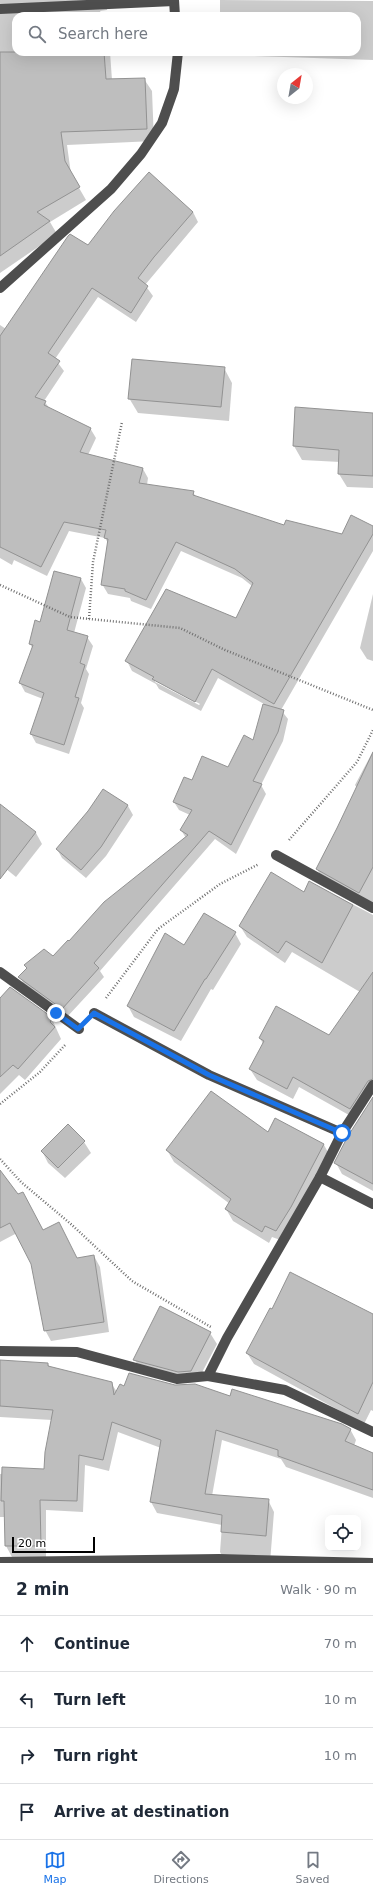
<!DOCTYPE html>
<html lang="en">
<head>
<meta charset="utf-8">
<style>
	:root { --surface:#fff; --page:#f6f6f7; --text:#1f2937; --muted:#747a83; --line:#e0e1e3; --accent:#1a73e8 }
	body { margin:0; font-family:"DejaVu Sans",sans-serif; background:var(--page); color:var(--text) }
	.controls { position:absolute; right:12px; bottom:12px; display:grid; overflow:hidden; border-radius:8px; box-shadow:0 4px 16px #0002 }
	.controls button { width:36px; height:36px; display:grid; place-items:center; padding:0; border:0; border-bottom:1px solid var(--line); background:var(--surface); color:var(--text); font:20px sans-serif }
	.compass { position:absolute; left:277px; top:68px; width:36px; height:36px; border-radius:50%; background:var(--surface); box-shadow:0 4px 16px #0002; rotate:31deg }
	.scale { position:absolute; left:12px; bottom:10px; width:83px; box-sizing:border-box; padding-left:4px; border:2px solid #000; border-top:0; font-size:11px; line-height:14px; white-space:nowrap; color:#000; -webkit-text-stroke:3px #fff; paint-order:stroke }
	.stop { position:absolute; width:12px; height:12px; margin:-9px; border:3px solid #1a73e8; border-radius:50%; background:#fff }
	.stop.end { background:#1a73e8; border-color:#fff; box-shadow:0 1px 4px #0008 }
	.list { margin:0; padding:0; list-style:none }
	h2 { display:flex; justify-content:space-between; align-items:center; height:52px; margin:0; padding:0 16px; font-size:17px }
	h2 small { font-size:13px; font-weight:400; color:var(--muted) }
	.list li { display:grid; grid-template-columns:26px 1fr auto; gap:12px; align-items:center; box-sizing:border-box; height:56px; padding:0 16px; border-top:1px solid var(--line) }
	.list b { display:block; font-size:15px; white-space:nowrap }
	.list em { font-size:13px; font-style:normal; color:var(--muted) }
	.icon { flex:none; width:22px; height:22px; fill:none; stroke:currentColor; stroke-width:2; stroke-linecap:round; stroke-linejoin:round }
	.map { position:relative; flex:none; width:373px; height:1563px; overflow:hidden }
	.search { position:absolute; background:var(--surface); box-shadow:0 4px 16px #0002; left:12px; right:12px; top:12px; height:44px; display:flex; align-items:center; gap:10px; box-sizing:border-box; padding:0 14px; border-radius:12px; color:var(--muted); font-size:15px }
	.sheet { height:276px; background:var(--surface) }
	nav { display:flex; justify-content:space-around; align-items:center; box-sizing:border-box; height:56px; border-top:1px solid var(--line); background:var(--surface); font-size:11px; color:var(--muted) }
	nav a { display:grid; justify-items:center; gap:2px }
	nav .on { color:var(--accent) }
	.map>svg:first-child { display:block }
</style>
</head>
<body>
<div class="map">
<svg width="373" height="1563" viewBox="0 0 373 1563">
	<rect width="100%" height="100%" fill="#fff"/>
	<!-- shadow -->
	<g fill="#0003" fill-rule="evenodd">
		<path d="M0 0H107V10L100 11 103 16H16V52H110L112 80 144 79 152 91 154 141 67 145 71 174 86 200 50 222 57 234 0 273Z"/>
		<path d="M220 0 373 1V60L227 55 225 52H357V16H220Z"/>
		<path d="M193 212 198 222 145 285 153 296 136 322 98 297 55 359 64 371 44 401 50 409 90 428 96 438 88 455 143 469 148 478 147 485 193 492 196 497 285 526 342 536 373 527V551L281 710 288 719 283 741 261 785 266 794 236 854 215 839 100 971 104 977 67 1017 25 986 20 977 27 969 25 966 53 958 186 838 181 830 190 815 179 810 174 802 192 781 228 768 254 742 264 704 218 678 201 711 159 689 156 684 132 671 127 661 236 620 252 586 242 578 181 551 151 609 131 601 130 598 108 594 102 584 108 543 105 538 69 531 47 576 14 560 12 565 0 558V325L6 329 88 247ZM155 680 200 704 199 705 155 682Z"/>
		<path d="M224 368 232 383 229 421 138 413 129 398Z"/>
		<path d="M296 408 373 414V488L347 487 339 474 340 462 302 460 294 446Z"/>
		<path d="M55 572 81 579 86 588 74 633 87 637 93 646 86 669 89 674 81 703 84 708 69 754 36 743 31 734 43 699 25 692 20 683 33 649 30 644 41 623Z"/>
		<path d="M373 594V661L367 659 360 648Z"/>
		<path d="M373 751V908L323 880 317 869 357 788 355 785Z"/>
		<path d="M103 790 128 806 133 815 106 856 86 878 62 858 57 849 89 812Z"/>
		<path d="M0 805 36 833 42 844 16 877 0 864Z"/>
		<path d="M310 882 373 915V1080L356 1119 299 1087 293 1099 257 1080 250 1069 263 1044 260 1038 329 1036 360 992 292 952 285 963 247 937 240 926 304 893Z"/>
		<path d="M235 933 241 944 213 990 211 989 181 1041 134 1017 128 1006 184 947Z"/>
		<path d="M0 999 52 1019 61 1039 25 1080 19 1075 0 1094Z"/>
		<path d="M373 1099V1191L342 1174 336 1163Z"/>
		<path d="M268 1134 324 1145 330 1156 283 1241 272 1237 269 1243 233 1221 226 1209 230 1204 174 1162 167 1150Z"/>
		<path d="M84 1142 91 1153 65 1178 48 1163 42 1151Z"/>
		<path d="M0 1171 43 1231 59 1223 77 1259 94 1256 100 1267 109 1332 51 1341 45 1330 32 1263 17 1233 0 1242Z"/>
		<path d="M161 1307 210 1333 217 1344 197 1382 185 1383 141 1372 135 1360Z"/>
		<path d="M373 1316V1411L371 1410 364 1424 254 1364 247 1353Z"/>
		<path d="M0 1361 48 1364 50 1367 111 1383 117 1392 125 1387 175 1386 230 1398 350 1429 356 1440 354 1446 373 1454V1498L286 1467 281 1459 222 1440 212 1496 268 1500 274 1512 270 1563H226L220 1552 222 1525 157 1513 151 1502 161 1448 118 1432 109 1471 85 1465 83 1512 46 1510V1557H12L6 1546 5 1517H0V1474L45 1470 52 1420 0 1417Z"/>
	</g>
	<!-- building -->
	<g fill="#bebebe" stroke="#929292">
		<path d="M0 52H104L106 79 145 78 147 129 61 132 65 161 80 187 37 212 50 221 0 256Z"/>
		<path d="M149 172 193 212 154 257 138 278 148 286 131 313 92 288 48 353 60 361 35 397 46 401 44 405 91 428 80 452 143 468 139 483 194 491 193 495 284 525 286 520 342 534 351 515 373 526V534L274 704 212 669 195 702 152 679 154 677 125 661 166 589 236 618 253 583 235 569 176 542 146 600 125 591V589L101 585 108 539 104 538 106 530 64 522 41 567 0 547V336L68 236 70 234 88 245 114 211Z"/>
		<path d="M132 359 225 367 221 407 128 399Z"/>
		<path d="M295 407 373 413V476L338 474 339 450 293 446Z"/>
		<path d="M54 571 81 578 67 630 88 636 80 663 85 665 75 697 79 698 64 745 30 734 44 693 19 683 33 645 29 644 35 620 40 622Z"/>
		<path d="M263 704 284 710 278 732 253 781 262 784 231 845 209 831 94 963 99 968 62 1009 18 977 27 968 24 965 44 949 53 956 68 940 69 941 104 902 188 835 180 830 192 810 173 802 184 777 192 780 202 756 228 767 244 735 253 740Z"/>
		<path d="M373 752V867L359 893 316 869 337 828Z"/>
		<path d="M103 789 128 805 101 847 81 870 56 849 88 811Z"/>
		<path d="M0 804 36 832 0 879Z"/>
		<path d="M271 872 304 892 309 881 353 905 322 963 286 941 278 953 239 926Z"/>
		<path d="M204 913 236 932 206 979H205L174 1031 127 1006 165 933 184 945Z"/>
		<path d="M373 972V1079L368 1081 350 1109 293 1077 287 1089 249 1069 264 1041 259 1038 276 1006 329 1035Z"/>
		<path d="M10 987 53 1018 50 1022 55 1027 18 1069 13 1065 0 1077V998Z"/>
		<path d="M211 1091 268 1132 275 1118 324 1144 291 1207 276 1231 265 1226 262 1232 225 1209 231 1199 166 1150Z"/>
		<path d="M373 1097V1184L334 1163 348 1136Z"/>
		<path d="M68 1124 85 1141 58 1168 41 1151Z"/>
		<path d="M0 1170 18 1194 23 1192 43 1230 59 1222 77 1258 94 1255 104 1322 44 1331 31 1264 10 1223 0 1228Z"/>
		<path d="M290 1272 373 1314V1382L358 1414 246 1353 270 1308 272 1309Z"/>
		<path d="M160 1306 211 1332 191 1371 178 1372 133 1360Z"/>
		<path d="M0 1360 48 1363V1366L112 1382 114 1395 120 1384 124 1386 129 1373 175 1385 195 1384 230 1396 232 1389 342 1424 351 1429 345 1441 373 1453V1490L278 1456V1450L216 1430 205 1494 269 1499 266 1536 221 1532 222 1515 150 1502 161 1440 112 1422 103 1460 79 1455 77 1501 40 1500 41 1546H5L4 1501H1L2 1467 44 1469 45 1452 53 1410 0 1406Z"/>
	</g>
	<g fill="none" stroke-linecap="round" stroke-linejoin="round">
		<!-- path -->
		<g stroke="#707070" stroke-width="2.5" stroke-dasharray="1 2" stroke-linecap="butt">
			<path d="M0 585 70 617 180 628 225 650 373 710"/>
			<path d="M89 619 93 562 122 422"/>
			<path d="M289 840 357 762 373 730"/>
			<path d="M106 998 158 929 220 884 259 864"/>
			<path d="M0 1104 40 1072 66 1044"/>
			<path d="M0 1159 21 1182 72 1225 132 1281 211 1327"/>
		</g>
		<!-- minor -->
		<g stroke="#4e4e4e" stroke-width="10">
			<path d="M174 0 175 16"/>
			<path d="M0 9 174 1"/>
			<path d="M0 288 111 189 141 154 162 123 174 89 178 52"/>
			<path d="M276 855 373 908"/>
			<path d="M0 972 79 1029"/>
			<path d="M94 1013 209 1075 342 1133"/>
			<path d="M320 1177 373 1204"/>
			<path d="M0 1351 77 1352 177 1379 208 1376 227 1338 320 1177 342 1133 373 1085"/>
			<path d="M208 1376 285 1390 373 1432"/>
			<path d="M0 1562 219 1559 373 1563"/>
		</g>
	</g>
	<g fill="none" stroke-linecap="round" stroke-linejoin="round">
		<!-- route -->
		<path stroke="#1a73e8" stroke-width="5" d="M56 1013 78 1029 94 1013 209 1075 342 1133"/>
	</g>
</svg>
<div class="controls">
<button><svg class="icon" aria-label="locate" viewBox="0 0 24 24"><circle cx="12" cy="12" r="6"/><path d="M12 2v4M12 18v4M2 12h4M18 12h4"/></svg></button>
</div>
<svg class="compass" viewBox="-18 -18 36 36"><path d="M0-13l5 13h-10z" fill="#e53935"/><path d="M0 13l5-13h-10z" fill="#747a83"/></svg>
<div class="scale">20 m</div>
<div class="stop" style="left:342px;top:1133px"></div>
<div class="stop end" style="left:56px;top:1013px"></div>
<div class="search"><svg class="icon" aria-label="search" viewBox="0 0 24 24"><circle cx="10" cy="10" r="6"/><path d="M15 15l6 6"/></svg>Search here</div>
</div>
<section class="sheet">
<h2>2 min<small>Walk · 90 m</small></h2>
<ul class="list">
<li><svg class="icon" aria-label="ahead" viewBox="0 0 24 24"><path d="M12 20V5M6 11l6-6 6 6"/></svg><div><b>Continue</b></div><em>70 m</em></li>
<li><svg class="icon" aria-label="left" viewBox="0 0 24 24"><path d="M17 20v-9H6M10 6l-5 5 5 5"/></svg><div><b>Turn left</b></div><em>10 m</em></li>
<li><svg class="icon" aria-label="right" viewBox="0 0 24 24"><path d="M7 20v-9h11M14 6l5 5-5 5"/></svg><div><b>Turn right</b></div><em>10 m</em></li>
<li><svg class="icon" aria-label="arrive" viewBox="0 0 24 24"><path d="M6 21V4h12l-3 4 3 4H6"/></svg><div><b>Arrive at destination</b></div></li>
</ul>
</section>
<nav>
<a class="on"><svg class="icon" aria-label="map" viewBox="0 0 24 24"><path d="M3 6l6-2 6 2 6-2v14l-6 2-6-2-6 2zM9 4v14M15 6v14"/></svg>Map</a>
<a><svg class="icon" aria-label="directions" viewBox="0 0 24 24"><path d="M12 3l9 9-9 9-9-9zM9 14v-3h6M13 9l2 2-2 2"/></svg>Directions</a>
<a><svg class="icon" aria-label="saved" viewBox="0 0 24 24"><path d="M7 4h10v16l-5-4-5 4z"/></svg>Saved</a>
</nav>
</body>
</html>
